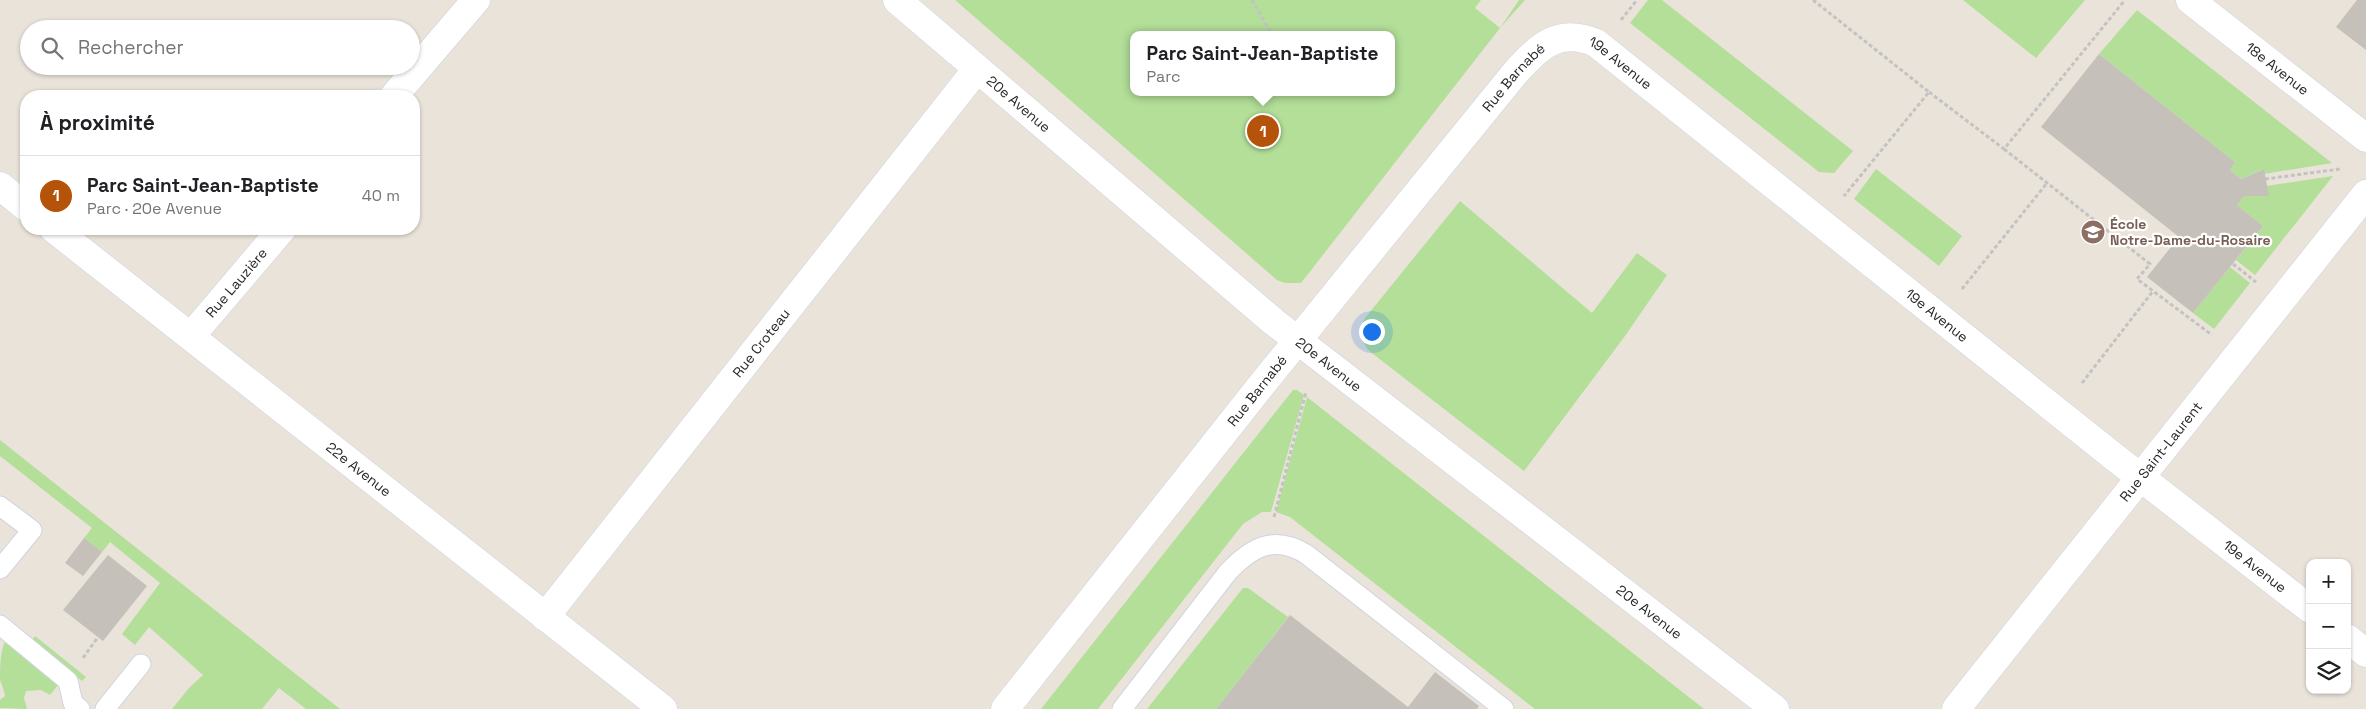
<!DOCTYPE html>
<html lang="fr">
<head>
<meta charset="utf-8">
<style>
	:root { --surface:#fff; --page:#f6f6f6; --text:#202124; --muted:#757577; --line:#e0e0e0; --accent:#b45309 }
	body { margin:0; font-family:"Space Grotesk",sans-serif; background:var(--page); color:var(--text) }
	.controls { position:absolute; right:15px; bottom:15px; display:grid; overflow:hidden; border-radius:10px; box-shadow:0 1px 4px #0004 }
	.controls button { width:45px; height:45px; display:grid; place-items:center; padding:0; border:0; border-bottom:1px solid var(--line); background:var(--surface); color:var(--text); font:25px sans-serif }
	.you { position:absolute; left:1371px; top:331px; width:18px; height:18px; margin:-12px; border:4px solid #fff; border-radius:50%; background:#1a73e8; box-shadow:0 0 0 8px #1a73e833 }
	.badge { display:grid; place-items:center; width:32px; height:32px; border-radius:50%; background:var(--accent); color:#fff; font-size:16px; font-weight:700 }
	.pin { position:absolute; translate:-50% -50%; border:2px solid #fff; box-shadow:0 1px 5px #0006 }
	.popup { position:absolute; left:1130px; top:31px; width:265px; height:65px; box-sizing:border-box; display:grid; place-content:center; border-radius:10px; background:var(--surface); filter:drop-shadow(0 1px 4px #0005); font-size:16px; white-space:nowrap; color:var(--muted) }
	.popup b { font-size:19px; color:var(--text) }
	.popup::after { content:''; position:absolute; left:50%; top:100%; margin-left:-10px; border:10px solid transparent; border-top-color:var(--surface) }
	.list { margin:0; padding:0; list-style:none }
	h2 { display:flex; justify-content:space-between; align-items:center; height:65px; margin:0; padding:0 20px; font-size:21px }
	h2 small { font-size:16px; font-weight:400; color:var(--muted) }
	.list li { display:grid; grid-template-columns:32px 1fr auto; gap:15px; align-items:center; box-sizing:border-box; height:80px; padding:0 20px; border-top:1px solid var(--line) }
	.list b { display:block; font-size:19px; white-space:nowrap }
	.list p { margin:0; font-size:16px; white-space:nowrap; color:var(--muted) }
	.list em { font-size:16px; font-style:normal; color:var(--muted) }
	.icon { flex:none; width:28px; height:28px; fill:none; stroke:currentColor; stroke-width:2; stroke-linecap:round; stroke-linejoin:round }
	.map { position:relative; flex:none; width:2366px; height:709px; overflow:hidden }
	.search { position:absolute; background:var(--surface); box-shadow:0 1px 4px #0004; left:20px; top:20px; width:400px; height:55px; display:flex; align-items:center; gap:12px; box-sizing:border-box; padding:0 18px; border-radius:28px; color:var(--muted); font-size:19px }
	.panel { position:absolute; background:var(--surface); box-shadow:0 1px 4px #0004; left:20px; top:90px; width:400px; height:145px; border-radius:20px }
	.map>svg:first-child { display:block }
</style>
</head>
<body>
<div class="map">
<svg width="2366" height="709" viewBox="0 0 2366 709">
	<rect width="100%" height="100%" fill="#eae3da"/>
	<!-- green -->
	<g fill="#b3df99" fill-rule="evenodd">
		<path d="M955 0H1481L1475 8 1500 28 1519 0H1525L1500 28 1301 283H1285L1277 280ZM1134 35H1392V92H1134Z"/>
		<path d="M1648 0H1662L1853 151 1834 173 1819 172 1630 23Z"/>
		<path d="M1963 0H2085L2036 58Z"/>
		<path d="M2137 10 2332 163 2264 174 2263 169 2241 179 2230 170 2235 162 2099 54Z"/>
		<path d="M1876 169 1962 236 1939 266 1854 199Z"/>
		<path d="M2333 176 2255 275 2236 260 2263 226 2237 205 2244 196H2268L2266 186Z"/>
		<path d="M1460 201 1592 313 1637 253 1667 275 1625 336 1524 471 1368 350C1360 337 1357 332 1365 318Z"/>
		<path d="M2230 267 2250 283 2214 329 2193 313Z"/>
		<path d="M1293 390H1297L1304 395 1271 512H1262L1243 524 1098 709H1041Z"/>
		<path d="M1307 397 1704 709H1535L1290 517 1276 512Z"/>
		<path d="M0 440 340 709H306L279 688 262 709H172L189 688 203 675 149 627 135 645 122 634 160 583 110 542 102 552 84 538 92 528 0 456Z"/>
		<path d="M1243 588H1248L1288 617 1216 709H1147Z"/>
		<path d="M35 636 86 677 82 681 32 640Z"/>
		<path d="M6 640 59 684 50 695 41 690 26 691 24 698 27 709 0 708V700L5 696C4 689 2 686 0 680 0 669 0 649 6 640Z"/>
	</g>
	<!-- building -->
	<g fill="#c5c0ba">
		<path d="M2357 0H2366V50L2336 27Z"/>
		<path d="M2099 54 2235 162 2230 170 2241 179 2264 169 2269 196H2244L2237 205 2263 226 2193 313 2147 277 2179 237 2041 127Z"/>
		<path d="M84 538 102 552 83 576 65 563Z"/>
		<path d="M108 555 147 586 103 641 63 610Z"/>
		<path d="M1290 615 1408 707 1435 672 1479 706 1477 709H1216Z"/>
	</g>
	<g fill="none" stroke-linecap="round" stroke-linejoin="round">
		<defs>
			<g id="service">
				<path d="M0 506 32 530 0 569"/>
				<path d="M0 625 68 681 73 703 80 709"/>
				<path d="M105 709 141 664"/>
				<path d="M1122 709 1228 572C1251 548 1273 534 1306 554L1504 709"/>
			</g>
			<g id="minor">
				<path id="s1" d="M897 0 1274 322 1775 709"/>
				<path id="s2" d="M2190 0 2366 138"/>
				<path d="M394 96 476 0"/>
				<path d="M0 186 26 207"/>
				<path id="s3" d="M54 229 663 709"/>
				<path id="s4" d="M191 336 282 229"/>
				<path id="s5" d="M545 617 977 69"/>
				<path d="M2347 638 2366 653"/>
				<path id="s6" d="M1005 709 1263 383 1515 73C1540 46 1558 27 1596 43L2113 456 2310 609"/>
				<path id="s7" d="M1956 709 2366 194"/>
			</g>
		</defs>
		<!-- service casing -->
		<use href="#service" stroke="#d0d3e1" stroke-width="21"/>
		<!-- minor casing -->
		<use href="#minor" stroke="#d0d3e1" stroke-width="29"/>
		<!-- path -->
		<g stroke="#c3c3c3" stroke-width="3" stroke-dasharray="4 2.5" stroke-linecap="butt">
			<path d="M1252 0 1272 35"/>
			<path d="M1813 0 1929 92 1844 196"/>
			<path d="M1621 20 1637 0"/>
			<path d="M1929 92 2004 149 2125 0"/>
			<path d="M2004 149 2150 264 2137 279 2212 335"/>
			<path d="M2265 179 2340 169"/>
			<path d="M2233 264 2256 282"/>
			<path d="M1962 289 2047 183"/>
			<path d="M2082 383 2153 291"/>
			<path d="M1274 517 1306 392"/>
			<path d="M83 658 98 637"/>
		</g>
		<!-- service -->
		<use href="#service" stroke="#fff" stroke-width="19"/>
		<!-- minor -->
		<use href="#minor" stroke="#fff" stroke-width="28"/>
	</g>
	<!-- icons -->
	<defs>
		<symbol id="school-disc" viewBox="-11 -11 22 22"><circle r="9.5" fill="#8d6e63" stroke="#fff"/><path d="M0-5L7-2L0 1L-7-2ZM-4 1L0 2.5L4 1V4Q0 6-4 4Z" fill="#fff"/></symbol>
	</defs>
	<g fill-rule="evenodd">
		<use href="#school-disc" x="2079" y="218" width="28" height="28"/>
	</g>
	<g text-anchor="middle" stroke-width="4.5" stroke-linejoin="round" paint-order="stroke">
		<!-- street labels -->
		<g font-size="14" fill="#282828" stroke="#fff">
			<text dy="5" stroke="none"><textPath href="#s6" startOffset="941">19e Avenue</textPath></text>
			<text dy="5" stroke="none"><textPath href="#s2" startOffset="111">18e Avenue</textPath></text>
			<text dy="5" stroke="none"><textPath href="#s6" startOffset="811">Rue Barnabé</textPath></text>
			<text dy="5" stroke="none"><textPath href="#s1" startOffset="160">20e Avenue</textPath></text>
			<text dy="5" stroke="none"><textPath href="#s4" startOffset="70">Rue Lauzière</textPath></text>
			<text dy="5" stroke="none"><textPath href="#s6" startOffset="1346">19e Avenue</textPath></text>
			<text dy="5" stroke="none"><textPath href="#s5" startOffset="349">Rue Croteau</textPath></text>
			<text dy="5" stroke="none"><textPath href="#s1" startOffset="565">20e Avenue</textPath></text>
			<text dy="5" stroke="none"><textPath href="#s6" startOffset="406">Rue Barnabé</textPath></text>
			<text dy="5" stroke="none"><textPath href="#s7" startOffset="329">Rue Saint-Laurent</textPath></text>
			<text dy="5" stroke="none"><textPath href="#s3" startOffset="388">22e Avenue</textPath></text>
			<text dy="5" stroke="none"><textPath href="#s6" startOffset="1751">19e Avenue</textPath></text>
			<text dy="5" stroke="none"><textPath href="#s1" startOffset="970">20e Avenue</textPath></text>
		</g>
		<!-- education labels -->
		<g font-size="14" font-weight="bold" fill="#785e54" stroke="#fff" text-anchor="start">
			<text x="2110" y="229">École<tspan x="2110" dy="16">Notre-Dame-du-Rosaire</tspan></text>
		</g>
	</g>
</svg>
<div class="controls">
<button>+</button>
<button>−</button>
<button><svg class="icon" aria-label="layers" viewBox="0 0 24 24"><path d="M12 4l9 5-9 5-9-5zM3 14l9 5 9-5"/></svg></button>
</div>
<div class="you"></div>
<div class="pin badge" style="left:1263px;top:131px">1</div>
<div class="popup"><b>Parc Saint-Jean-Baptiste</b>Parc</div>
<div class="search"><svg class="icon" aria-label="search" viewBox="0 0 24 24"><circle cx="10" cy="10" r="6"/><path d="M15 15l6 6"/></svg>Rechercher</div>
<section class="panel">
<h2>À proximité<small></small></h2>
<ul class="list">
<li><span class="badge">1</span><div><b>Parc Saint-Jean-Baptiste</b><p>Parc · 20e Avenue</p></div><em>40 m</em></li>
</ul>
</section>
</div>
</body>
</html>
